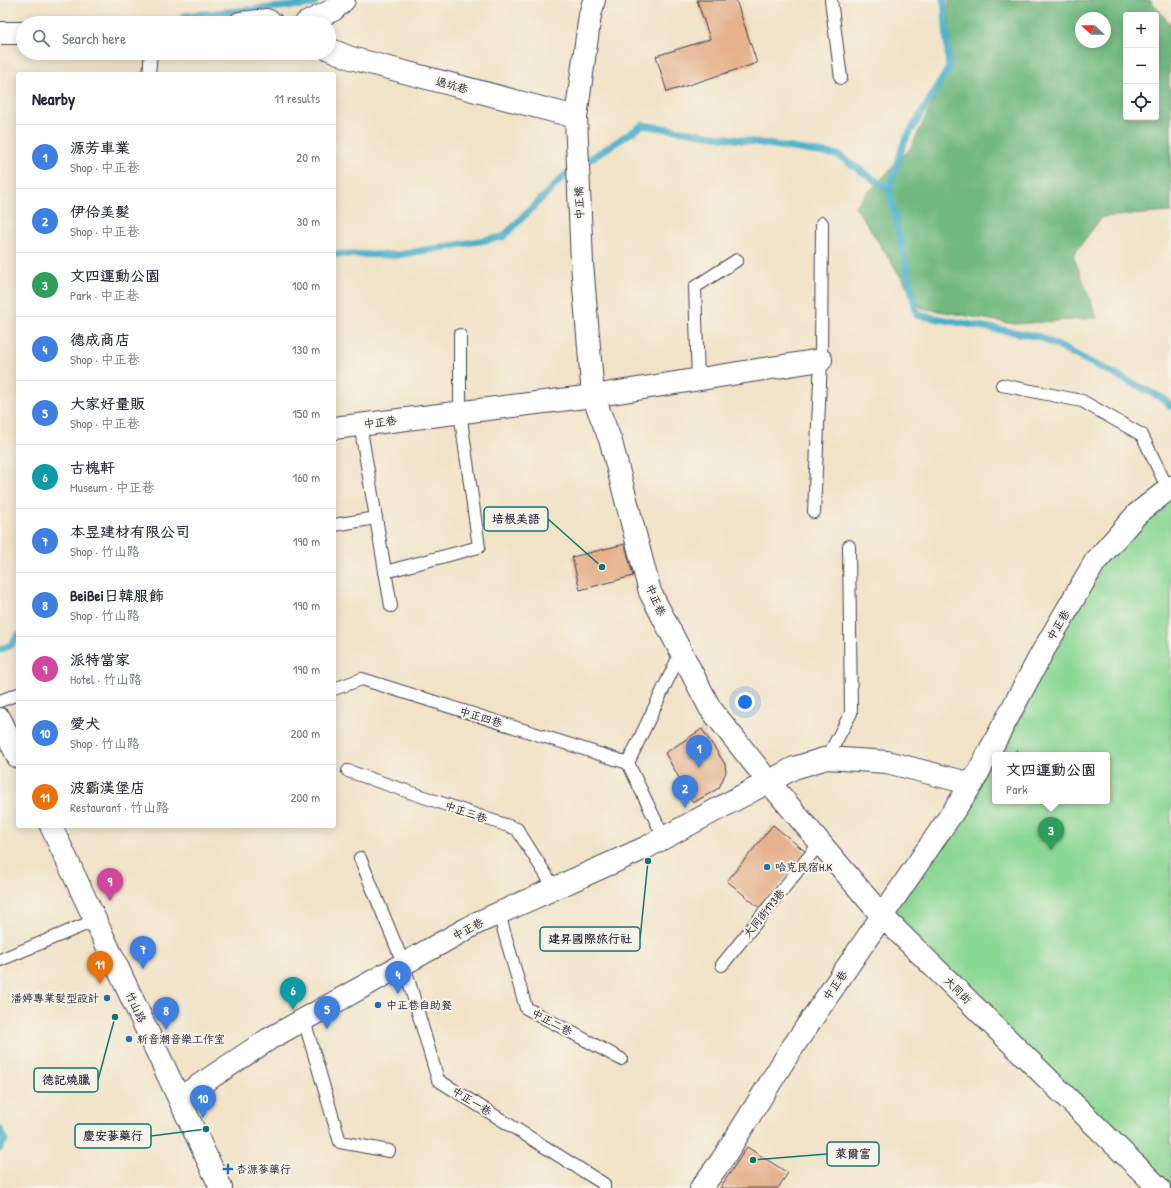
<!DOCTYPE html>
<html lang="en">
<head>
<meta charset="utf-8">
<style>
	:root { --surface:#fff; --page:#f2f2f3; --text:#1f2937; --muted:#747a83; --line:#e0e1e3; --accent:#1f6fb2 }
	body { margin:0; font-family:"Patrick Hand","LXGW WenKai TC",sans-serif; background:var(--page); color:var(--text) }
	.controls { position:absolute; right:12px; top:12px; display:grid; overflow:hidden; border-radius:4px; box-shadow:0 2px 10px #0003 }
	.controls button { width:36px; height:36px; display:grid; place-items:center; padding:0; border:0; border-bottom:1px solid var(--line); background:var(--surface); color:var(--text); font:20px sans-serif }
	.compass { position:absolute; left:1075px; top:12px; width:36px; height:36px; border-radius:50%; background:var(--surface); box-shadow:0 2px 10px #0003; rotate:292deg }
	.you { position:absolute; left:745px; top:702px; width:14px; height:14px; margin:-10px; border:3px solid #fff; border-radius:50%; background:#1a73e8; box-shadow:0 0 0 6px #1a73e833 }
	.badge { display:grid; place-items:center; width:26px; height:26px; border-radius:50%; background:var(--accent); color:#fff; font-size:13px; font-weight:700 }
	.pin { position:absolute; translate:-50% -33px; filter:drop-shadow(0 1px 2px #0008) }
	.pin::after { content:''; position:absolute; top:21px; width:14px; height:12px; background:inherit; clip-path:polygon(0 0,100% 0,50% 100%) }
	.popup { position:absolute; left:992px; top:752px; width:118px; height:52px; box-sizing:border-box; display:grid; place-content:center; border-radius:4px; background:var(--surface); filter:drop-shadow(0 1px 3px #0005); font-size:13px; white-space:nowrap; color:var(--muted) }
	.popup b { font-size:15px; color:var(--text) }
	.popup::after { content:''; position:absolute; left:50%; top:100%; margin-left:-8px; border:8px solid transparent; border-top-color:var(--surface) }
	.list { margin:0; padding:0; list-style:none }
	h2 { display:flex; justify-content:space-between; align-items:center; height:52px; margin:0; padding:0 16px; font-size:17px }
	h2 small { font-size:13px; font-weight:400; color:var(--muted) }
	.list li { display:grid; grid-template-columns:26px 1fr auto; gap:12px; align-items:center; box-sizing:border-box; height:64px; padding:0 16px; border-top:1px solid var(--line) }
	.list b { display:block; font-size:15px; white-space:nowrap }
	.list p { margin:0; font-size:13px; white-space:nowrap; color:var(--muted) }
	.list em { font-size:13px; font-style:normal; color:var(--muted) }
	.icon { flex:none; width:22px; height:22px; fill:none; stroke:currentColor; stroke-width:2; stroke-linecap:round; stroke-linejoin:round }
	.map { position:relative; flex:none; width:1171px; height:1188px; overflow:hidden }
	.search { position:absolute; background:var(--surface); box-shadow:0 2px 10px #0003; left:16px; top:16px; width:320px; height:44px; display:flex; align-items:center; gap:10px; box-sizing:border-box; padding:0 14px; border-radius:22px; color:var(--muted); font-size:15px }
	.panel { position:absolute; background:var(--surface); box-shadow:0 2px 10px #0003; left:16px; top:72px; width:320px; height:756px; border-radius:4px }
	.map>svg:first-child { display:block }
</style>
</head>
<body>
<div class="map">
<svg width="1171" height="1188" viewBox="0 0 1171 1188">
	<rect width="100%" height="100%" fill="#f7f3e8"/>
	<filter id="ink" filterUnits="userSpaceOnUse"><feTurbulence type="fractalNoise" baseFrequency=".025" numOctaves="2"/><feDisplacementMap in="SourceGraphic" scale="8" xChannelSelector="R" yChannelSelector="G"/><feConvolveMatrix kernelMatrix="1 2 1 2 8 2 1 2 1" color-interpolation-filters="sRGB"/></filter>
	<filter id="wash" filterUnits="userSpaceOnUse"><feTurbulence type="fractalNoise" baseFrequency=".012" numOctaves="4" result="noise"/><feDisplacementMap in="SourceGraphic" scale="16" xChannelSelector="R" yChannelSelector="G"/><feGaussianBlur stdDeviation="0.9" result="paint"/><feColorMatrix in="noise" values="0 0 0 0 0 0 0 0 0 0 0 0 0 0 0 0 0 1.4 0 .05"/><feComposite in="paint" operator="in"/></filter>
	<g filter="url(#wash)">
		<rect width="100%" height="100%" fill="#f1e3c7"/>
		<!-- green -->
		<path fill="#8bd794" stroke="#567c68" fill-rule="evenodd" d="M1171 488V1188H1162L891 915 1095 562ZM995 755H1107V801H995Z"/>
		<!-- forest -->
		<path fill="#70b87e" stroke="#496d5c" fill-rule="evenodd" d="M949 0H1150L1171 25 1169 86 1171 89V212L1102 217 1073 255 1097 318 1015 324 921 308 855 206 911 148 949 68ZM1126 15H1156V117H1126ZM1081 18H1105V42H1081Z"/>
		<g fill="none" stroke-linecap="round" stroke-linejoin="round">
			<!-- stream -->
			<g stroke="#4aafc9" stroke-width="7">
				<path d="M184 16 314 4 316 0"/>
				<path d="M889 190 904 142 949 68 944 0"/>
				<path d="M334 254 397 255 503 237 564 176 643 125 838 155 889 190 917 315 1040 337 1164 399 1171 406"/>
				<path d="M0 650 11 645 18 635"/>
				<path d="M0 1129 5 1140 0 1148"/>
			</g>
		</g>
		<g id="blocks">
			<!-- building -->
			<g fill="#e5b28d">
				<path d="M697 0H736L757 63 667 92 656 56 710 39Z"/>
				<path d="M625 544 633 576 580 590 572 557Z"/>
				<path d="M702 729 725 764 726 772 719 788 693 803 665 753Z"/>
				<path d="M773 825 806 852 761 909 727 881Z"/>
				<path d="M747 1147 788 1173 778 1188H720Z"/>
			</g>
		</g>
	</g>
	<g filter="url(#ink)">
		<use href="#blocks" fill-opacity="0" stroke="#413f50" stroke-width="1"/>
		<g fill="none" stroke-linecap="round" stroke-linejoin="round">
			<defs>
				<g id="lane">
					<path d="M831 0 841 78"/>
					<path d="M149 74 151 53"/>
					<path d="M698 379 695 287 737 260"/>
					<path d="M1002 385 1082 401 1142 435 1168 489"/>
					<path d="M360 424 391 606"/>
					<path d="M814 512 821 360 822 223"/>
					<path d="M334 525 376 518"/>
					<path d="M385 572 479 547 460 412V335"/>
					<path d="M334 689 362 679 628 763 664 838"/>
					<path d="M0 701 18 694"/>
					<path d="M827 758 851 713 849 546"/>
					<path d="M628 763 681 652"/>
					<path d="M348 771 517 829 555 889"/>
					<path d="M360 858 404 965 438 1080 604 1184V1188"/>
					<path d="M499 914 526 1008 621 1059"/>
					<path d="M0 960 96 920"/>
					<path d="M722 965 820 843"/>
					<path d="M304 1020 340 1142 389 1151"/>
				</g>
				<g id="street">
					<path d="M594 0 590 15 576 117 582 263 593 396 611 442 650 592 710 708 768 781 882 916 1159 1188"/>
					<path d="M240 23 267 20 272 23"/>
					<path d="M306 23 333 10 344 0"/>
					<path d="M0 33H23"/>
					<path d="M329 49 351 58 576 117"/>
					<path d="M334 428 593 396 821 360"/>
					<path d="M0 719 18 757"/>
					<path d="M51 826 221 1188"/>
					<path d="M180 1098 269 1039 477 923 645 848 794 768 827 758 887 762 972 784"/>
					<path d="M701 1188 722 1160 790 1051 972 784 1043 651 1095 562 1137 514 1171 487"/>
				</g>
			</defs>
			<!-- lane casing -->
			<use href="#lane" stroke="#413f50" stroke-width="14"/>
			<!-- street casing -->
			<use href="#street" stroke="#413f50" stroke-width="24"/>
			<!-- path -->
			<g stroke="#413f50" stroke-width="2.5" stroke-dasharray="1 3" stroke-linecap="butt">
				<path d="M1016 750 1025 755"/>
				<path d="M1106 801 1108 802"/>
			</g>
			<!-- lane -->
			<use href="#lane" stroke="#fff" stroke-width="12"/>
			<!-- street -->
			<use href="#street" stroke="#fff" stroke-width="22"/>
		</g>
	</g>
	<!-- markers -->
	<g fill="#1f6fb2" stroke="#f7f3e8" stroke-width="1.5">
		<circle cx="767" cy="867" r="4"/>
		<circle cx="107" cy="998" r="4"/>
		<circle cx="378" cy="1005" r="4"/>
		<circle cx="129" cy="1039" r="4"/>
		<path d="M226 1163h4v4h4v4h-4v4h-4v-4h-4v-4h4z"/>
	</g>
	<g text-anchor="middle" stroke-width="4" stroke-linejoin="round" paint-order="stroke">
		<!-- street labels -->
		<g font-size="11" fill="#22223b" stroke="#f7f3e8">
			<text transform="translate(452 85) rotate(15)" y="4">過坑巷</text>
			<text transform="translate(579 203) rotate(-92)" y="4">中正橋</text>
			<text transform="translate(380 422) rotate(-7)" y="4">中正巷</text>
			<text transform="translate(656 600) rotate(66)" y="4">中正巷</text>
			<text transform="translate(1058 625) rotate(-59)" y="4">中正巷</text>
			<text transform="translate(481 717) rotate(17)" y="4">中正四巷</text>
			<text transform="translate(466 812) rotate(19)" y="4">中正三巷</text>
			<text transform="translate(764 913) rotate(-51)" y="4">大同街173巷</text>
			<text transform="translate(468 929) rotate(-28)" y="4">中正巷</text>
			<text transform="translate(835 985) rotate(-56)" y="4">中正巷</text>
			<text transform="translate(958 990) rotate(45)" y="4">大同街</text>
			<text transform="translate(136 1007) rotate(65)" y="4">竹山路</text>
			<text transform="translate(552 1022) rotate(28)" y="4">中正二巷</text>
			<text transform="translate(472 1101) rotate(32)" y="4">中正一巷</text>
		</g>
		<!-- poi labels -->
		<g font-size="11" fill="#22223b" stroke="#f7f3e8" text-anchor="start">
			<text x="775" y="871">哈克民宿H.K</text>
			<text x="99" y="1002" text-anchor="end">潘婷專業髮型設計</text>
			<text x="386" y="1009">中正巷自助餐</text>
			<text x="137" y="1043">新音潮音樂工作室</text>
			<text x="236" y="1173">杏源蔘藥行</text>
		</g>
	</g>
	<!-- callouts -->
	<path fill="none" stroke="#0f766e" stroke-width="1.5" d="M602 567L548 519M648 861L640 939M115 1017L98 1080M206 1129L151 1136M753 1160L827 1154"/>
	<g fill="#0f766e" stroke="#f7f3e8" stroke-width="1.5">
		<circle cx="602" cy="567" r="4"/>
		<circle cx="648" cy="861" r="4"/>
		<circle cx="115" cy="1017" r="4"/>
		<circle cx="206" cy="1129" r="4"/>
		<circle cx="753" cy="1160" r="4"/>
	</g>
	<g fill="#f7f3e8" stroke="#0f766e" stroke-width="1.5">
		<rect x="484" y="507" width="64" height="24" rx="4"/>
		<rect x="540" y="927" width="100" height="24" rx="4"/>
		<rect x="34" y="1068" width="64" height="24" rx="4"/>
		<rect x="75" y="1124" width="76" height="24" rx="4"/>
		<rect x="827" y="1142" width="52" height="24" rx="4"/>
	</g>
	<g font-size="12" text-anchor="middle" font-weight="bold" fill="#22223b">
		<text x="516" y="523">培根美語</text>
		<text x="590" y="943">建昇國際旅行社</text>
		<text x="66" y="1084">德記燒臘</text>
		<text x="113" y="1140">慶安蔘藥行</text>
		<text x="853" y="1158">萊爾富</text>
	</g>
</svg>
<div class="controls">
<button>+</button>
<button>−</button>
<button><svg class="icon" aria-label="locate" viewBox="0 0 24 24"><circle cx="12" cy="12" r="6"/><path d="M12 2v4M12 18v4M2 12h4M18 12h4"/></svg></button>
</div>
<svg class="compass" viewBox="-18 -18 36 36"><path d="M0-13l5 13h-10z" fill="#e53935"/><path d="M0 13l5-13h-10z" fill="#747a83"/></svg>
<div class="you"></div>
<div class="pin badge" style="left:699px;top:768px;background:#3f7fe0">1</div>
<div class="pin badge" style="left:685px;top:808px;background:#3f7fe0">2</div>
<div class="pin badge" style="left:1051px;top:850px;background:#2e9e5b">3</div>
<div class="popup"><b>文四運動公園</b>Park</div>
<div class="pin badge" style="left:398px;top:994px;background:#3f7fe0">4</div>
<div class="pin badge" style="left:327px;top:1029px;background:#3f7fe0">5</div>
<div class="pin badge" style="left:293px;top:1010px;background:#0f9aa8">6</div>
<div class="pin badge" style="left:143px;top:969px;background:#3f7fe0">7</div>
<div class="pin badge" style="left:166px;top:1030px;background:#3f7fe0">8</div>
<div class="pin badge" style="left:110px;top:901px;background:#d1479c">9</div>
<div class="pin badge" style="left:203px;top:1118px;background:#3f7fe0">10</div>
<div class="pin badge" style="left:100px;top:984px;background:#e8710a">11</div>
<div class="search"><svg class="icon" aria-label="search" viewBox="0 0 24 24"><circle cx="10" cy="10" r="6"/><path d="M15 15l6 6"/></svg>Search here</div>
<section class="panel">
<h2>Nearby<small>11 results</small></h2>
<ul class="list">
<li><span class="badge" style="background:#3f7fe0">1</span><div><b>源芳車業</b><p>Shop · 中正巷</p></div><em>20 m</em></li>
<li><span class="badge" style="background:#3f7fe0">2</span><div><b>伊伶美髮</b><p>Shop · 中正巷</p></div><em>30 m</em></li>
<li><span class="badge" style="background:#2e9e5b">3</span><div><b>文四運動公園</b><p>Park · 中正巷</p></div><em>100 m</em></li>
<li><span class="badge" style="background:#3f7fe0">4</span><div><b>德成商店</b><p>Shop · 中正巷</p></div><em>130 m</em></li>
<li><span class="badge" style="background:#3f7fe0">5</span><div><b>大家好量販</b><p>Shop · 中正巷</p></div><em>150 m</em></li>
<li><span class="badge" style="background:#0f9aa8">6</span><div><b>古槐軒</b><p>Museum · 中正巷</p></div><em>160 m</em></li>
<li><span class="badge" style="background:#3f7fe0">7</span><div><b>本昱建材有限公司</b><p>Shop · 竹山路</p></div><em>190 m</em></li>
<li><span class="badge" style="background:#3f7fe0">8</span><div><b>BeiBei日韓服飾</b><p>Shop · 竹山路</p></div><em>190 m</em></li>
<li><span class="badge" style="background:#d1479c">9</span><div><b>派特當家</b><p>Hotel · 竹山路</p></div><em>190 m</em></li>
<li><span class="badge" style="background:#3f7fe0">10</span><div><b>愛犬</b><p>Shop · 竹山路</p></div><em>200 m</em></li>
<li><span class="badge" style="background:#e8710a">11</span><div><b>波霸漢堡店</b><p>Restaurant · 竹山路</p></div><em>200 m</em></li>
</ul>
</section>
</div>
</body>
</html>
